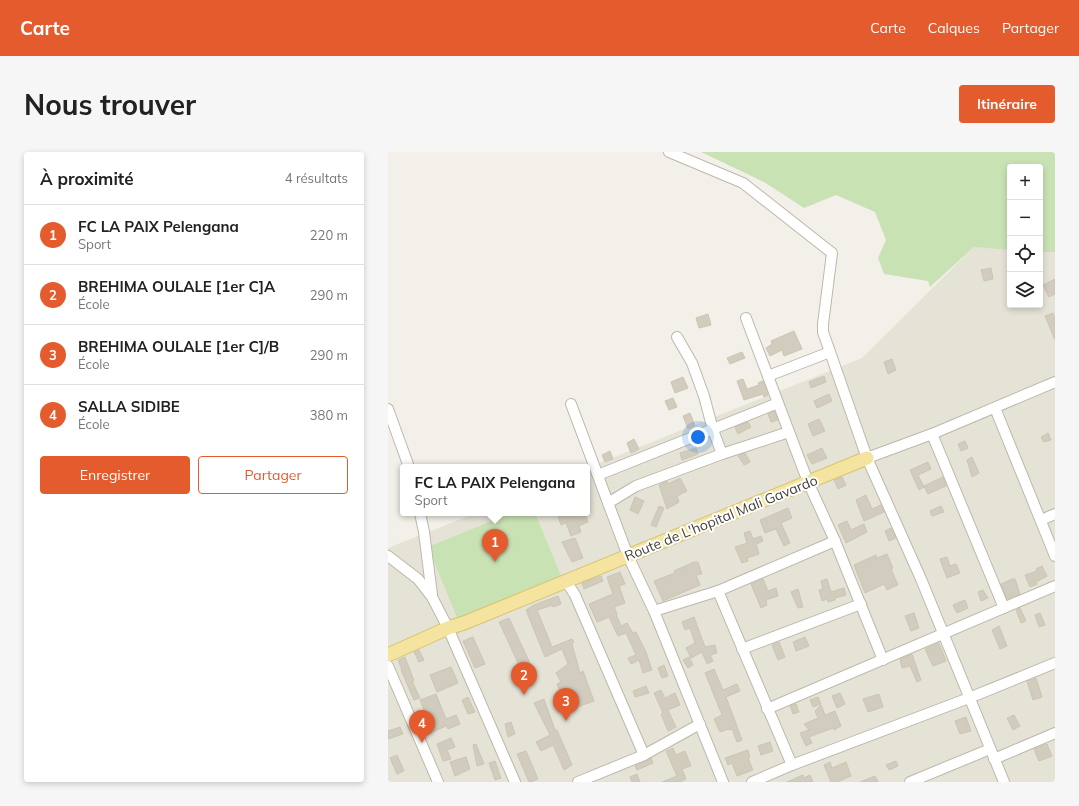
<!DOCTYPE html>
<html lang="fr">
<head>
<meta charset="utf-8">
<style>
	:root { --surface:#fff; --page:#f6f6f6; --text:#222; --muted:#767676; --line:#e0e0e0; --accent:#e45b2d }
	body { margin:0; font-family:Mulish,sans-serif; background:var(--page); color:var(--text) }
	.controls { position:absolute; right:12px; top:12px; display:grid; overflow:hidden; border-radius:4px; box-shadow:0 2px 6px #0003 }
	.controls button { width:36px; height:36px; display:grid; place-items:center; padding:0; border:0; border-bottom:1px solid var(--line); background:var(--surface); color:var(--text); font:20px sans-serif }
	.you { position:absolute; left:310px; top:285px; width:14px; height:14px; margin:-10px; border:3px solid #fff; border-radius:50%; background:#1a73e8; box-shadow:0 0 0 6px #1a73e833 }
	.badge { display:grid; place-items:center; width:26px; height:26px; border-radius:50%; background:var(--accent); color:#fff; font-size:13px; font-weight:700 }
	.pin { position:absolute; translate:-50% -33px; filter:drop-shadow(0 1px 2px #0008) }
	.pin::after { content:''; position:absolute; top:21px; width:14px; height:12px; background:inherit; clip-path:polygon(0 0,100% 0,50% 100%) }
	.popup { position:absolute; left:12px; top:312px; width:190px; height:52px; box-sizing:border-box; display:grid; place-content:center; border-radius:4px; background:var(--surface); filter:drop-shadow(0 1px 3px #0005); font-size:13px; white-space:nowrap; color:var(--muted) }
	.popup b { font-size:15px; color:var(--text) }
	.popup::after { content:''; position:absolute; left:50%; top:100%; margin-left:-8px; border:8px solid transparent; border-top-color:var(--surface) }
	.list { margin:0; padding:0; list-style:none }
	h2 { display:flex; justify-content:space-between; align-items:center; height:52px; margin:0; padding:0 16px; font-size:17px }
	h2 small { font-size:13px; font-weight:400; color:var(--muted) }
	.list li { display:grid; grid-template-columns:26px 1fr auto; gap:12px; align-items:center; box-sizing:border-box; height:60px; padding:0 16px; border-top:1px solid var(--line) }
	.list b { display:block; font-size:15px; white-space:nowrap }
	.list p { margin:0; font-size:13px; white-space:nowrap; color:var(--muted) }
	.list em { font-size:13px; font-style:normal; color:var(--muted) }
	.actions { display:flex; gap:8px; padding:12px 16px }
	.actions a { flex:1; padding:9px 0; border:1px solid var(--accent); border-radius:4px; text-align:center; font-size:14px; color:var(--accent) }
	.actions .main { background:var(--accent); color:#fff }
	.icon { flex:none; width:22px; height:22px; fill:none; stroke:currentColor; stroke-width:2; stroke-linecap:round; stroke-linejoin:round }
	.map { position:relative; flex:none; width:667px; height:630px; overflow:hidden; border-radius:4px }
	header { display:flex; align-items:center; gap:24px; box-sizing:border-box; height:56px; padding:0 20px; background:var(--accent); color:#fff }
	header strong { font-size:19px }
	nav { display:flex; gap:22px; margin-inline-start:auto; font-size:14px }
	.intro { display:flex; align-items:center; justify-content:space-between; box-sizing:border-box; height:96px; padding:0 24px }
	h1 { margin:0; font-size:28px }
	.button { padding:10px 18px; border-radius:4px; background:var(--accent); color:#fff; font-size:14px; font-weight:700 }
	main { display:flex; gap:24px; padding:0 24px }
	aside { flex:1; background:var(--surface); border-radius:4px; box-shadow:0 2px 6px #0003 }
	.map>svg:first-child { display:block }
</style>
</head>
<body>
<header>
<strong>Carte</strong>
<nav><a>Carte</a><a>Calques</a><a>Partager</a></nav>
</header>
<div class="intro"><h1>Nous trouver</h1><a class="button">Itinéraire</a></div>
<main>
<aside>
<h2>À proximité<small>4 résultats</small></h2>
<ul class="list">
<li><span class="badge">1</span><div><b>FC LA PAIX Pelengana</b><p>Sport</p></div><em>220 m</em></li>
<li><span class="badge">2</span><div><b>BREHIMA OULALE [1er C]A</b><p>École</p></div><em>290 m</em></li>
<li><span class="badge">3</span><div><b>BREHIMA OULALE [1er C]/B</b><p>École</p></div><em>290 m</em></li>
<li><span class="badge">4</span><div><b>SALLA SIDIBE</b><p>École</p></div><em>380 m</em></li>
</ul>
<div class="actions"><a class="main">Enregistrer</a><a>Partager</a></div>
</aside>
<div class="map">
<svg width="667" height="630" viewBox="0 0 667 630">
	<rect width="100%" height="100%" fill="#f2f0e8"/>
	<!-- residential -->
	<path fill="#e5e2d6" d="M586 95 622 97V153H652V99L667 100V630H0V396L88 361H199V316L474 206Z"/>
	<!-- green -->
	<g fill="#c9e2b4">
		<path d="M313 0H667V100H652V15H622V98L586 95 542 135 540 129 496 122 490 106 498 88 487 60 448 43 416 56 376 30Z"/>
		<path d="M123 361H147L174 426 70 468 40 395Z"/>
	</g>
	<!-- building -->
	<g fill="#d2ccbe" stroke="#ccc5b2">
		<path d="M603 116 605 127 596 129 593 118Z"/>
		<path d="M667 127V142L661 145 655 133Z"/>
		<path d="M665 161 667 166V188L657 164Z"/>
		<path d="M320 162 323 173 311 176 308 166Z"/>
		<path d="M406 179 414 197 396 204 394 198 382 204 378 196 384 192 383 189Z"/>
		<path d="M354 200 357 206 342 212 339 206Z"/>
		<path d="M504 207 508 218 500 222 496 210Z"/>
		<path d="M436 224 438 230 423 236 421 230Z"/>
		<path d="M295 225 300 236 287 241 283 230Z"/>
		<path d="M355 227 359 237 371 233 370 231 375 229 380 243 376 245 375 242 356 248 349 229Z"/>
		<path d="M441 242 444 249 429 256 426 249Z"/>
		<path d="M285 246 289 255 281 258 277 249Z"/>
		<path d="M386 259 390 268 383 270 380 262Z"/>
		<path d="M302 261 307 274 300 277 295 264Z"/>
		<path d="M431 267 437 279 425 284 420 272Z"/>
		<path d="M360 270 363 275 350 282 347 275Z"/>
		<path d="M660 281 663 288 656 290 653 285Z"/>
		<path d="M246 287 251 297 243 301 239 291Z"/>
		<path d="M577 289 580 296 573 299 570 292Z"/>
		<path d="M308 296 310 302 294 308 292 301Z"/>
		<path d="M434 296 439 306 424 312 419 303Z"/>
		<path d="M222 299 225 307 217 310 214 303Z"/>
		<path d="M357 301 362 310 356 313 350 304Z"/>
		<path d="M584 305 591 321 584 325 579 308Z"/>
		<path d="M540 310 543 317 530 323 536 335 531 338 522 318Z"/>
		<path d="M454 325 458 333 450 337 446 328Z"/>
		<path d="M555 325 558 334 540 342 536 334Z"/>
		<path d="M292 326 299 339 289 344 291 350 279 357 271 333 279 329 280 332Z"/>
		<path d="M478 343 484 357 493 353 496 360 476 369 468 348Z"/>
		<path d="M247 345 256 349 250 362 242 358Z"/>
		<path d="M271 354 276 356 268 375 263 373Z"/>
		<path d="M553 354 556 360 544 364 542 359Z"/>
		<path d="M400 356 404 366 393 371 402 391 396 394 388 377 377 381 372 368Z"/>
		<path d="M169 361H197L200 370 191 374 193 380 183 384 178 371 173 373Z"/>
		<path d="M459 369 463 378 476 372 479 380 458 391 450 373Z"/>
		<path d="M503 376 508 386 501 389 497 379Z"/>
		<path d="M362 379 365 387 373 384 375 389 368 392 371 402 359 406 360 409 354 411 347 395 359 391 356 381Z"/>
		<path d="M187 386 195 406 184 410 174 390Z"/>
		<path d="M499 402 505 416 503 417 510 433 499 438 496 432 477 441 466 413 488 403 489 406Z"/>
		<path d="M559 405 562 414 568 412 572 421 559 426 552 407Z"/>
		<path d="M306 410H310L314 422 308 423 312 433 275 449 266 429 287 421 286 419Z"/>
		<path d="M654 414 659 424 648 430 649 432 642 435 637 423 649 419 648 417Z"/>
		<path d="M232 420 237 432 231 434 237 451 226 455 229 462H228L233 474 239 471 245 481 248 480 258 500 264 518 255 521 251 508 243 512 240 506 248 503 238 481 230 484 221 465 209 470 201 452 225 442 219 425Z"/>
		<path d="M213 424 215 429 196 437 194 431Z"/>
		<path d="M375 427 380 439 388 436 390 444 378 448 379 453 373 456 363 432Z"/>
		<path d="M439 427 443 440 456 436 458 443 447 446V448L440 450 439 447 434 449 431 438 435 437 433 429Z"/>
		<path d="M624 427H627L632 442 619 447 613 432Z"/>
		<path d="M410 437 415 455 410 456 403 440Z"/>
		<path d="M595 438 600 446 593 449 590 440Z"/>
		<path d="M170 444 173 452 165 455V453L149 458 164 495 184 487 186 490 184 492 192 521 195 519 206 549 189 555V557L180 559 169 532 173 530 168 521 180 512 174 497 157 505 138 458 146 453Z"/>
		<path d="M577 448 580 456 569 461 565 453Z"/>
		<path d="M632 456 638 469 633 471 628 458Z"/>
		<path d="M526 461 531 476 523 479 517 464Z"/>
		<path d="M652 461 657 473 651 475 647 463Z"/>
		<path d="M306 465 317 495 327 493 329 501 322 503 325 509 319 512 314 500 303 506 298 496 307 491 302 476 297 478 294 470Z"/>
		<path d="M121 466 146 520 136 524 111 470Z"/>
		<path d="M611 474 619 494 612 497 604 478Z"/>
		<path d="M85 485 97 512 87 516 75 489Z"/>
		<path d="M417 485 421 494 408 499 405 490Z"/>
		<path d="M391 490 397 505 390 508 384 493Z"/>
		<path d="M551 491 558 509 545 514 537 497Z"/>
		<path d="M31 498 36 508 31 510 26 500Z"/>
		<path d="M524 502 533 528 529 530 522 514 514 516 512 507Z"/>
		<path d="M17 505 26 529H24L32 546 26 548 13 518H14L10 508Z"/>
		<path d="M301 505 305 513 300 516 295 508Z"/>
		<path d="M276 513 280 524 274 526 270 516Z"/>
		<path d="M63 515 70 531 49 540 42 523Z"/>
		<path d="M326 517 335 538 349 532 352 539 338 545 354 588 349 590 344 577 341 578V577L332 580 326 567 334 563 317 521Z"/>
		<path d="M648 526 654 545 645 548 639 529Z"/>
		<path d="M258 534 261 541 247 545 245 539Z"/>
		<path d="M273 538 277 546 287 541 292 553 280 558 288 575 280 579 273 562 275 561 266 541Z"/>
		<path d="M452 541 457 552 449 556 444 544Z"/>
		<path d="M48 542 58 567 68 563 72 572 60 577 58 574 38 583 34 573 35 572 32 563 37 561 32 548Z"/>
		<path d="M491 542 495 555 480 560 475 547Z"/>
		<path d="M80 545 87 560 80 562 74 548Z"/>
		<path d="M430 545 433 552 425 555 422 548Z"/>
		<path d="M156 547 167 578H169L184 613 176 618 165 593 153 599 148 590 162 583 146 551Z"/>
		<path d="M408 552 411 560 405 562 402 554Z"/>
		<path d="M433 553 437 563 447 559 453 574 446 578 445 576 421 585 424 591 418 594 412 581 421 578 416 572 430 566 427 559Z"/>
		<path d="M626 563 632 574 625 578 619 566Z"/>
		<path d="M578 565 583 579 572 582 567 569Z"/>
		<path d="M123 570 127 582 120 585 117 572Z"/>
		<path d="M12 575 15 582 0 587V579Z"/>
		<path d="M63 586 67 595 59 598 63 607 55 609 49 592Z"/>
		<path d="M382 590 385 599 373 603 370 594Z"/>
		<path d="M88 592 96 612 89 614 85 593Z"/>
		<path d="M659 592 664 604 651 609 646 597Z"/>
		<path d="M285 596 288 603 297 599 303 614 294 617 298 627 292 630H274L289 624 278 599Z"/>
		<path d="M360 598 362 605 360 606 365 618 349 624 344 611 340 613 337 606Z"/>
		<path d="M138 599 150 627 143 630H141L129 602Z"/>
		<path d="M9 603 16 619 9 622 2 606Z"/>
		<path d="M78 605 82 617 67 624 62 610Z"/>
		<path d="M263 606 265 611 249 618 247 614Z"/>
		<path d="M107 609 113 626 107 628 101 611Z"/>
		<path d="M508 609 510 614 501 618 498 613Z"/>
		<path d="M442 610 444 616 458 610 463 624 449 630H443L436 613Z"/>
		<path d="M249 622 252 630H244L242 625Z"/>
		<path d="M415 623 416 626 422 623 425 630H399Z"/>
		<path d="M487 624 490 630H472Z"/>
	</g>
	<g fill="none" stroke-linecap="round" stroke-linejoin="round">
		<defs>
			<g id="minor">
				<path d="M281 0 355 31 444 101 435 172V180L479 306 533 427 616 630"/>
				<path d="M358 166 420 330 447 389 495 508"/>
				<path d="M289 185 304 211 316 244 325 278 334 302"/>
				<path d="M380 224 442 200"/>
				<path d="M183 252 240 404 266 459 335 630"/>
				<path d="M607 256 667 404"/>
				<path d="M0 257 21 315"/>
				<path d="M544 282 616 456"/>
				<path d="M479 306 544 282 667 230"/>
				<path d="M210 323 390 251"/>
				<path d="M220 351 248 334 334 302 401 280"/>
				<path d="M32 361 36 380 44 443"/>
				<path d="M653 368 667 362"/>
				<path d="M0 404 30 427 44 445 60 476 127 630"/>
				<path d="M178 429 187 443 256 603"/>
				<path d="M330 439 404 613"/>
				<path d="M266 459 330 439 447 389"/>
				<path d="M354 497 473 452"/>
				<path d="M0 514 50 630"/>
				<path d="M379 557 667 434"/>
				<path d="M606 607 667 581"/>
				<path d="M190 630 256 603 312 572"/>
				<path d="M364 630 404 613 581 546 667 511"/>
				<path d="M522 630 602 597"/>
			</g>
			<path id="major" d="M0 503 60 476 76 471 479 306"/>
		</defs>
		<!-- minor casing -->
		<use href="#minor" stroke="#bcb8ab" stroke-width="12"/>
		<!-- major casing -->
		<use href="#major" stroke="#d7c370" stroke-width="15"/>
		<!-- minor -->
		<use href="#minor" stroke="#fff" stroke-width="10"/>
		<!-- major -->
		<use href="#major" stroke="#f4e49f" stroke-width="13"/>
	</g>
	<g text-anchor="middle" stroke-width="4" stroke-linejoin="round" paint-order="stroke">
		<!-- street labels -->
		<g font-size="14" fill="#444137" stroke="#fff">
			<text transform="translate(333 366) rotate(-22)" y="5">Route de L'hopital Mali Gavardo</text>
		</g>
	</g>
</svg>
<div class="controls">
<button>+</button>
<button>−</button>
<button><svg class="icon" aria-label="locate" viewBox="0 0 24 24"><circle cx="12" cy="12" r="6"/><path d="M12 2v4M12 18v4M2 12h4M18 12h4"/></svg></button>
<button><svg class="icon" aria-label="layers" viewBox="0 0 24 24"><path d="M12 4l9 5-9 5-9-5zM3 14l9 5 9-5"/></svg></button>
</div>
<div class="you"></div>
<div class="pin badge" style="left:107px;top:410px">1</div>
<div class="popup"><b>FC LA PAIX Pelengana</b>Sport</div>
<div class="pin badge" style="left:136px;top:543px">2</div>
<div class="pin badge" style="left:178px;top:569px">3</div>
<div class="pin badge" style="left:34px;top:591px">4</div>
</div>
</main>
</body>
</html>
